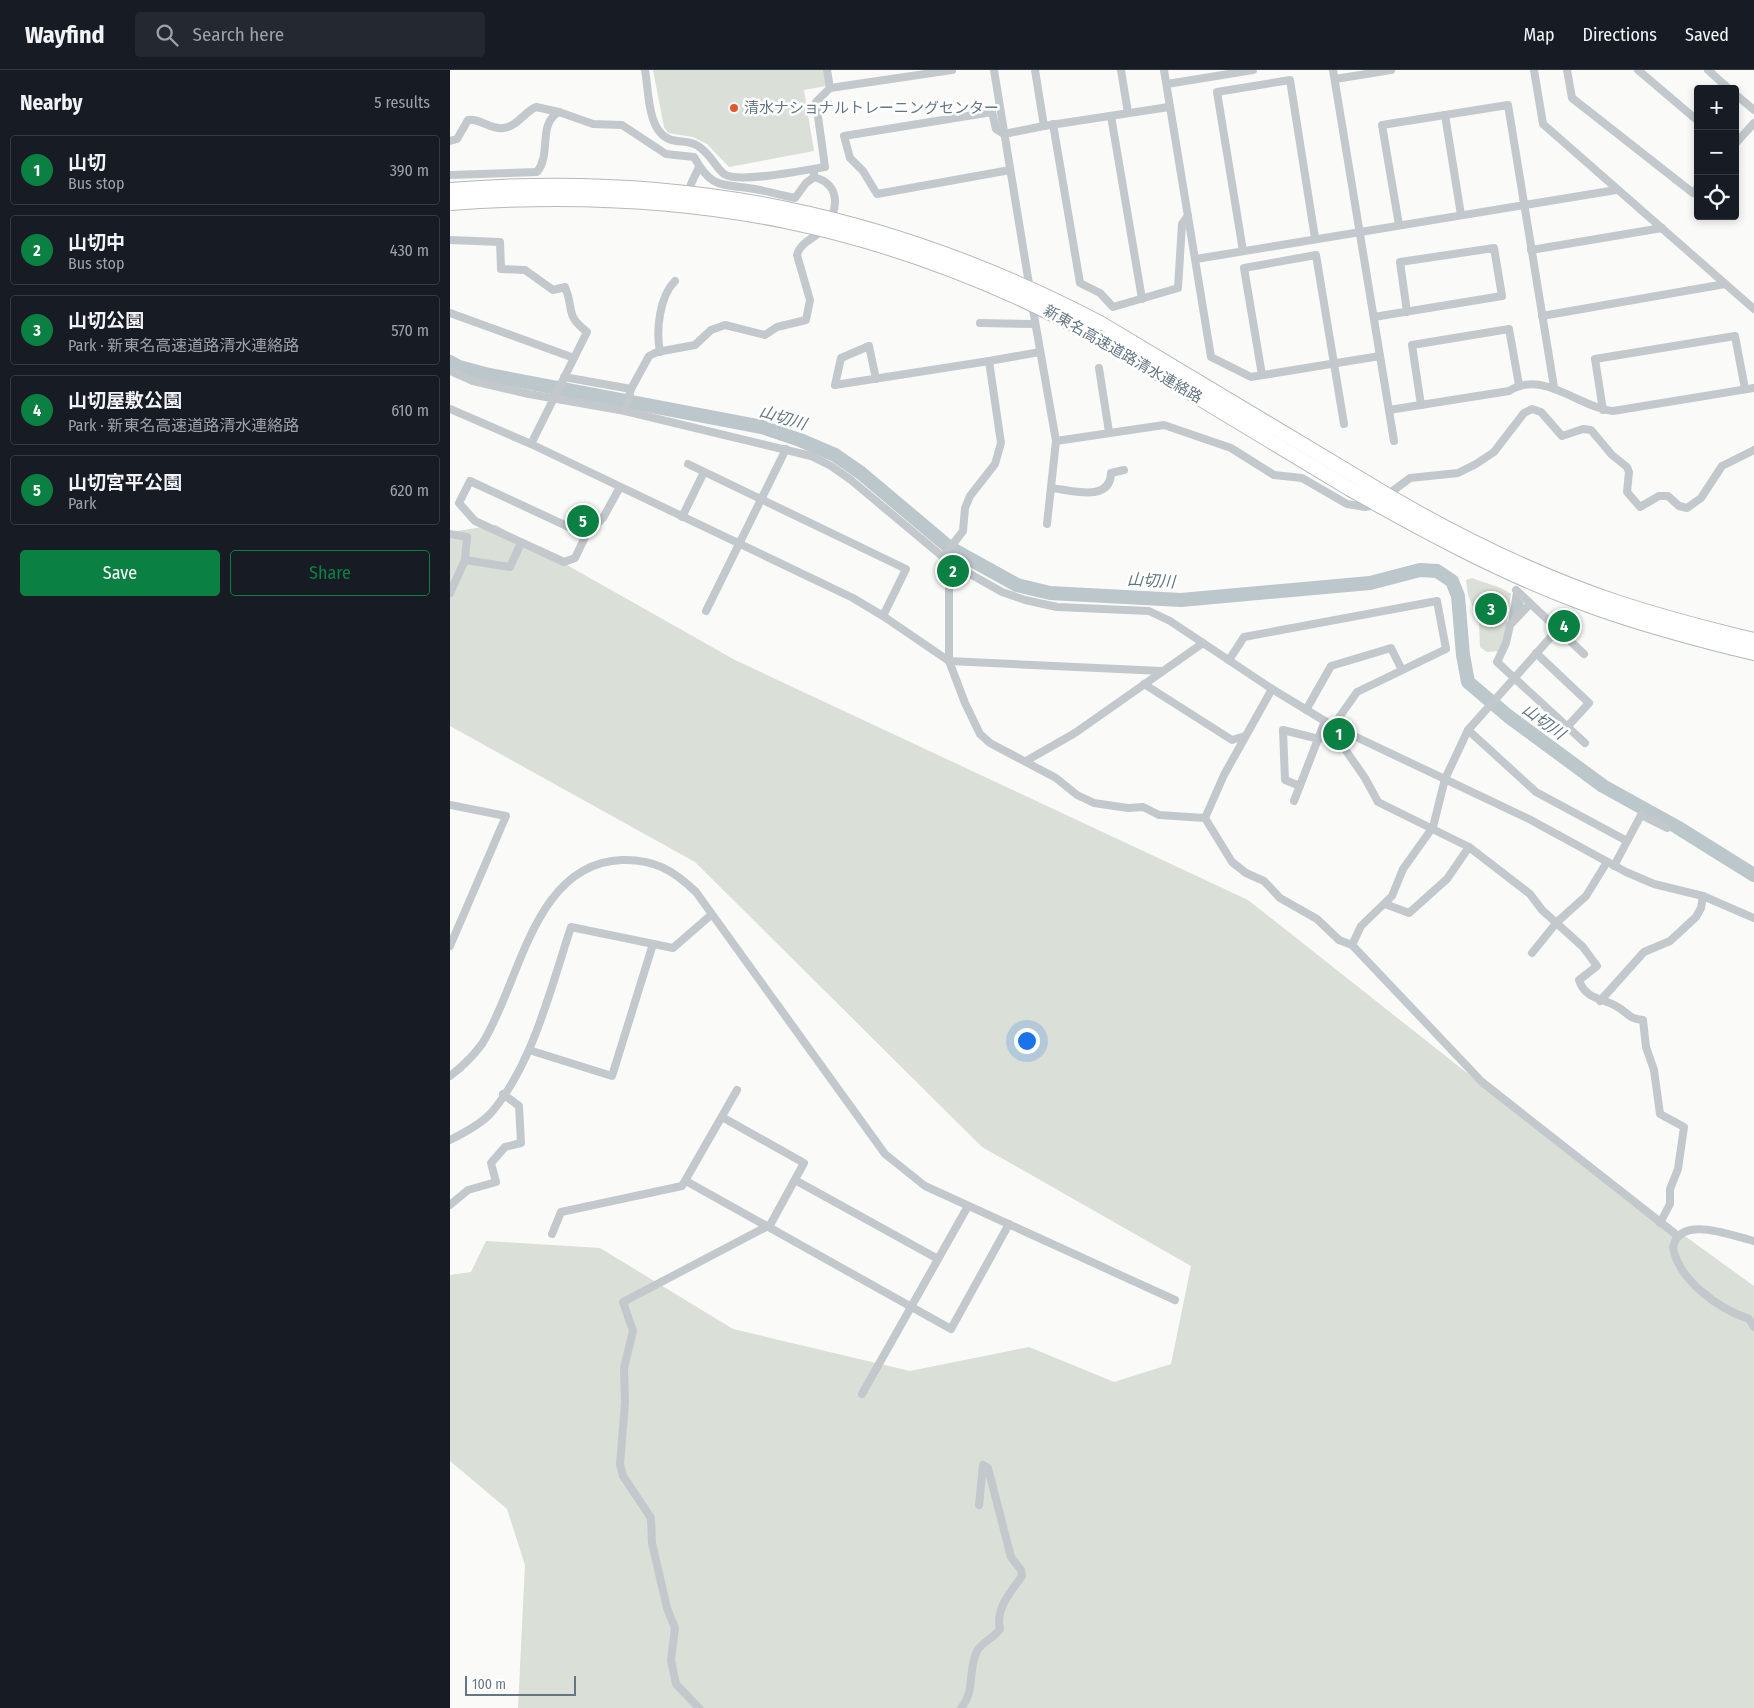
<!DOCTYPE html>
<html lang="en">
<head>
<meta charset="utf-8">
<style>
	:root { --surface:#171b24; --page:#242831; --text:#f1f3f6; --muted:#9ea1a6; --line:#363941; --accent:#0b8043 }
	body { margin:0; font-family:"Fira Sans Condensed","Noto Sans JP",sans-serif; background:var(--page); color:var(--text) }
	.controls { position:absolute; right:15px; top:15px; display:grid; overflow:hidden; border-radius:5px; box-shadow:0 2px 8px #0003 }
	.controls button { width:45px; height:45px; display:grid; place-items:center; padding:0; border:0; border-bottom:1px solid var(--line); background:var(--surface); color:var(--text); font:25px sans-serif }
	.scale { position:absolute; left:15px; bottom:12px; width:111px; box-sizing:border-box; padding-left:5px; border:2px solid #657683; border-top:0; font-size:14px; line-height:18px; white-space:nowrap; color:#657683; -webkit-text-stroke:4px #fff; paint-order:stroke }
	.you { position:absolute; left:576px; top:970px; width:18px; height:18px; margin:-12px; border:4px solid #fff; border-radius:50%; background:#1a73e8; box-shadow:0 0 0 8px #1a73e833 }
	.badge { display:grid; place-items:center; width:32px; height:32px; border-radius:50%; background:var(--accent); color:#fff; font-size:16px; font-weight:700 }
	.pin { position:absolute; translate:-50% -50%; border:2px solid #fff; box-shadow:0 1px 5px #0006 }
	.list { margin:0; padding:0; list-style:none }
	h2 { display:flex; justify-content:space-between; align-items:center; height:65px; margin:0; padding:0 20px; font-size:21px }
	h2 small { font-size:16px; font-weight:400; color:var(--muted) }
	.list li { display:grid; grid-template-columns:32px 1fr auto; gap:15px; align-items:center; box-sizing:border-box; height:70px; margin:0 10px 10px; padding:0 10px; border:1px solid var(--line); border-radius:5px }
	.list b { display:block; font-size:19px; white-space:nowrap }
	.list p { margin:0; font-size:16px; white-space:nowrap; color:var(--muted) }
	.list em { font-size:16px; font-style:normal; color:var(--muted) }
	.actions { display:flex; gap:10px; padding:15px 20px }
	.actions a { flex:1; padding:11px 0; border:1px solid var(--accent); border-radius:5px; text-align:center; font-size:18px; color:var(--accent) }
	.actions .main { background:var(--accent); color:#fff }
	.icon { flex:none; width:28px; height:28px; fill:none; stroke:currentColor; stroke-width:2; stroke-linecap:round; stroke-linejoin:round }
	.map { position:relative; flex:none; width:1304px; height:1638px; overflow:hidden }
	header { display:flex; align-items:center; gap:30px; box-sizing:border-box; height:70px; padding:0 25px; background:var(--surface); border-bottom:1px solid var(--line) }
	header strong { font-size:24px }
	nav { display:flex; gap:28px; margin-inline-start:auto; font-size:18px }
	.search { width:350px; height:45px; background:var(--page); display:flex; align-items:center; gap:12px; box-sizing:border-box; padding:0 18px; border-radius:5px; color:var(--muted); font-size:19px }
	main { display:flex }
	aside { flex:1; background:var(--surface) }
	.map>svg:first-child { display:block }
</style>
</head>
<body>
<header>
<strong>Wayfind</strong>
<div class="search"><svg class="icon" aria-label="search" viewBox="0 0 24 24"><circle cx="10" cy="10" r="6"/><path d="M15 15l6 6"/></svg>Search here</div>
<nav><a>Map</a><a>Directions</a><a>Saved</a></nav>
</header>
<main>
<aside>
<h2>Nearby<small>5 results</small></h2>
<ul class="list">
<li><span class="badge">1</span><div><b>山切</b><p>Bus stop</p></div><em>390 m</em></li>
<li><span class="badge">2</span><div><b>山切中</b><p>Bus stop</p></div><em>430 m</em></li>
<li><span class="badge">3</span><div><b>山切公園</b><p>Park · 新東名高速道路清水連絡路</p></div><em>570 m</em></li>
<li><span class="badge">4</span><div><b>山切屋敷公園</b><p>Park · 新東名高速道路清水連絡路</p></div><em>610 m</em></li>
<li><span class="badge">5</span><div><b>山切宮平公園</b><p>Park</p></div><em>620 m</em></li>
</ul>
<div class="actions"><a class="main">Save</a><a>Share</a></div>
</aside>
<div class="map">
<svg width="1304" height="1638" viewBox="0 0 1304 1638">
	<rect width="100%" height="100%" fill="#fafaf8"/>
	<!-- green -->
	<g fill="#dadfd7">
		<path d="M203 0H373L376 16 354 20 364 81 279 97 257 74 243 67 218 63 214 57Z"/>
		<path d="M125 439 148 448 138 459 119 454Z"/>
		<path d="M46 455 285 590 798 830 1102 1070 1304 1216V1638H68L75 1495 57 1439 0 1391V1205L21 1202 36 1171 150 1178 283 1259 460 1301 579 1277 664 1312 721 1294 741 1196 532 1077 245 792 0 656V462Z"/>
		<path d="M1022 508C1036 514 1049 515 1061 524L1055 567 1049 581 1037 582 1030 577 1029 553 1018 525 1016 510Z"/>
		<path d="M1104 542 1128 564 1123 570 1101 543Z"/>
	</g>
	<!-- water -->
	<path fill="#bbc7cb" d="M1063 522 1073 532 1074 536 1058 553Z"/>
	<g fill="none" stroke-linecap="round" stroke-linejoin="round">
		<!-- river -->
		<path stroke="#bbc7cb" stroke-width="14" d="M0 292 9 297 39 305 312 357 350 370 385 385 411 403 500 478 567 515 600 523 731 530 920 513 970 500 987 501 1002 511 1008 526 1013 585 1018 612 1058 646 1153 716 1227 757 1304 805"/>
		<defs>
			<g id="motorway">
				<path d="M650 253 907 407"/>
				<path d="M651 269 900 419"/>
				<path d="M1287 566 1304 570"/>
				<path d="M1283 578 1304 583"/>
			</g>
		</defs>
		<!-- motorway casing -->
		<use href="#motorway" stroke="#b4b9bd" stroke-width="16"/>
		<!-- minor -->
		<g stroke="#c3c8cc" stroke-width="8">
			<path d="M195 0C199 20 197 60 219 69 228 73 239 70 248 76 261 84 265 97 274 104 288 114 355 100 375 97L366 32 380 18 502 0"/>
			<path d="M377 0 380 18"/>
			<path d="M544 0 580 220"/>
			<path d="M585 0 594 56"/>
			<path d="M671 0 678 43"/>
			<path d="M714 0 761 287 801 307 930 286"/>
			<path d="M883 0 944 371"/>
			<path d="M1084 0 1093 54 1304 239"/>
			<path d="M1117 0 1122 28 1243 123 1248 117"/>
			<path d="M1188 0 1248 51"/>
			<path d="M1258 0 1279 19"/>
			<path d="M885 9 941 0"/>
			<path d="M717 14 803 0"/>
			<path d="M1285 24 1304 40"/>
			<path d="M995 45 1011 145"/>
			<path d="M661 46 692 229"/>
			<path d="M603 54 630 213 650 223 663 237 728 218 732 154 738 146"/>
			<path d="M0 71 7 69 18 50C30 48 41 60 53 58 67 57 74 42 86 37L109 42"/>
			<path d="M1285 74 1304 53"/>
			<path d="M560 100 427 124 413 101 400 88 394 66 542 42 546 59 554 64 594 56 719 37"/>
			<path d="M0 105 87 102C102 84 87 54 109 42L143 54 172 55 216 84 244 87C260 116 268 114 298 118 314 120 329 125 345 128L356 113 364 107"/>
			<path d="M241 114 249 97"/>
			<path d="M949 155 932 55 1058 35 1104 317"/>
			<path d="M0 170 50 172 51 199 75 200 103 220 115 217C125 240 114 244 137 262L81 374"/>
			<path d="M1081 180 1212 158"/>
			<path d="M793 181 767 22 840 10 865 168"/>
			<path d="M746 189 1166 120"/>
			<path d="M582 234 606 371 597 454"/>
			<path d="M0 243 124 288"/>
			<path d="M1092 246 1275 214"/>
			<path d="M924 247 1052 226 1044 178 950 192 957 242"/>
			<path d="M530 253 585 254"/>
			<path d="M210 282C206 261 209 227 225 211"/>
			<path d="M649 298 659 362"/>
			<path d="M0 301 23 311 79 324 175 341 361 386 381 396 401 410 499 492 552 522 575 530 607 537 699 541 720 551 822 619 883 656 1079 749 1176 802 1204 814 1253 826 1304 848"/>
			<path d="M812 305 794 198 866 185 894 354"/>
			<path d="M114 307 181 319"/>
			<path d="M426 309 419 276 391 288 385 315 539 291"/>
			<path d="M971 335 962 275 1059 259 1069 315"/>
			<path d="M0 339 81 374 403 528 433 546 499 591 712 601"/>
			<path d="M939 340 1059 321C1093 299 1130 338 1163 341L1304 318"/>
			<path d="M1153 340 1145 289 1285 266 1295 319"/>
			<path d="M175 341 181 319 199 286 207 282 245 275 261 260 275 255 315 265 327 257 356 250 360 230 347 185C351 171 365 169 374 158 390 139 390 114 364 107V101"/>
			<path d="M606 371 714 355 781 378 824 405 852 408 897 434 915 437 926 435"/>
			<path d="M238 394 456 499 433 546"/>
			<path d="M601 418C621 420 660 433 661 403L674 400"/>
			<path d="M936 426 960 408 1008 403 1026 394 1044 382 1074 343 1082 339 1091 342 1112 366 1133 359 1141 360 1162 385 1177 397 1179 402 1177 422 1190 437 1209 426H1218L1229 436 1237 438 1251 428 1272 396 1304 380"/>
			<path d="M232 447 254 402"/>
			<path d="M0 464 17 467 15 490 60 497 71 473"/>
			<path d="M136 465 20 411 9 433 25 451 114 492 125 488 136 465 153 448 170 417"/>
			<path d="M493 487 513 461 515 438 520 426 545 394 551 373 539 291 590 282"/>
			<path d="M499 492V591L515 633 530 664 540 673 606 708 627 725 644 733 678 738 693 737 709 745 755 748"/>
			<path d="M1066 520 1134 584"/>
			<path d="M0 523 15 490"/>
			<path d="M1080 534 1060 555 1056 573 1047 592 1135 673"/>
			<path d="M256 541 336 379"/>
			<path d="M1086 583 1139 633 1117 657"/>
			<path d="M779 590 794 567 987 531 996 579 907 622 883 656V662L915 708 928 732 1019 777 1080 824 1092 840 1133 877 1147 896 1129 910C1135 929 1152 928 1166 936 1179 943 1178 949 1193 950L1196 977 1204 1000 1210 1044 1234 1057 1228 1099 1220 1119V1134L1210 1153"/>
			<path d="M694 614 782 670 795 666"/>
			<path d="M856 640 881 596 941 578 952 600"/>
			<path d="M1018 660 1086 722 1177 771"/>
			<path d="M576 691 625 663 753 573"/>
			<path d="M850 716 835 710 833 660 869 669"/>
			<path d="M844 731 875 651"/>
			<path d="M0 735 56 746 0 876"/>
			<path d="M755 748 782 792 796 803 814 811 830 828 867 849 889 870 902 875 1032 1012 1228 1166"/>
			<path d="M755 748 774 705 822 619"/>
			<path d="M1164 796 1191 745 1217 758"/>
			<path d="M935 834 959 843 997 809 1019 777"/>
			<path d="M902 875 911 856 942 826 953 799 983 757 995 709 1018 660 1108 559"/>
			<path d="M1082 883 1107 852 1136 826 1157 792"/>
			<path d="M1150 931 1194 882 1220 871 1246 847 1251 838 1253 826"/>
			<path d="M79 980 162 1006 203 874"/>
			<path d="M0 1006C12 997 23 986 32 974 70 914 83 793 172 790 204 789 223 800 246 822L435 1084 475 1116 725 1230"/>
			<path d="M272 1047 354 1093 319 1157"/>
			<path d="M0 1070C14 1063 31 1054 41 1043 83 994 101 917 121 857L223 878 261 845"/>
			<path d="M345 1110 488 1189"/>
			<path d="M236 1111 501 1259 559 1154"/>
			<path d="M0 1135 18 1120 46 1112 41 1093 55 1077 71 1073 69 1036 53 1024"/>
			<path d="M102 1164 111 1142 232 1116 287 1020"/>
			<path d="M1304 1171C1282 1166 1230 1144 1223 1177 1228 1210 1269 1239 1299 1249L1304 1257"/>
			<path d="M412 1324 518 1136"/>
			<path d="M249 1638 226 1614 221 1590 225 1558 217 1538 202 1473 201 1448 173 1406 170 1394 175 1333 174 1298 183 1261 173 1232 318 1156"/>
			<path d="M511 1638C526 1620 517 1602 527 1581 532 1572 544 1568 550 1559 545 1538 561 1522 572 1506L571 1500 561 1487 538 1398 533 1395 529 1435"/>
		</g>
		<!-- motorway -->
		<use href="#motorway" stroke="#fff" stroke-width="14"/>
		<defs>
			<g id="motorway-bridge">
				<path d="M0 120C234 101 442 144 650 253"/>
				<path d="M0 133C239 115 440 154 651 269"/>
				<path d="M907 407C988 457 1075 501 1166 532 1206 545 1246 556 1287 566"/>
				<path d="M900 419C974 461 1050 502 1130 532 1180 551 1231 565 1283 578"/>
			</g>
		</defs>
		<!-- motorway-bridge casing -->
		<use href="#motorway-bridge" stroke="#b4b9bd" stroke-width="16" stroke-linecap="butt"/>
		<!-- motorway-bridge -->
		<use href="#motorway-bridge" stroke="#fff" stroke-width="14"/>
	</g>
	<!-- markers -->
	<circle fill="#e4572e" stroke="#fff" stroke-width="2" cx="284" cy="38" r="5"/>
	<g text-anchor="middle" stroke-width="5" stroke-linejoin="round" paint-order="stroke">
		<!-- poi labels -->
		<g font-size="15" fill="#657683" stroke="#fff" text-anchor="start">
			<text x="294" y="43">清水ナショナルトレーニングセンター</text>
		</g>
		<!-- street labels -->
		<g font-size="15" fill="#657683" stroke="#fff">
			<text transform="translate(673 284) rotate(30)" y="5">新東名高速道路清水連絡路</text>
		</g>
		<!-- water labels -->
		<g font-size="16" font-style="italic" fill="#60757c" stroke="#fff">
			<text transform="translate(333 347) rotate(17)" y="6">山切川</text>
			<text transform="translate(701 510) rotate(3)" y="6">山切川</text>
			<text transform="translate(1094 651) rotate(36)" y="6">山切川</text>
		</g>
	</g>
</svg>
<div class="controls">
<button>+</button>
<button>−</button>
<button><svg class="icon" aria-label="locate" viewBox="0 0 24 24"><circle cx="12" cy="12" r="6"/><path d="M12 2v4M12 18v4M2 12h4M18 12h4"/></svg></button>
</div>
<div class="scale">100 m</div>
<div class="you"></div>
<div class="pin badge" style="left:889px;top:664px">1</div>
<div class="pin badge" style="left:503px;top:501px">2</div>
<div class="pin badge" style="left:1041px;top:539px">3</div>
<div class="pin badge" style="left:1114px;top:556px">4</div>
<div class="pin badge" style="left:133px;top:451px">5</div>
</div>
</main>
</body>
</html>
